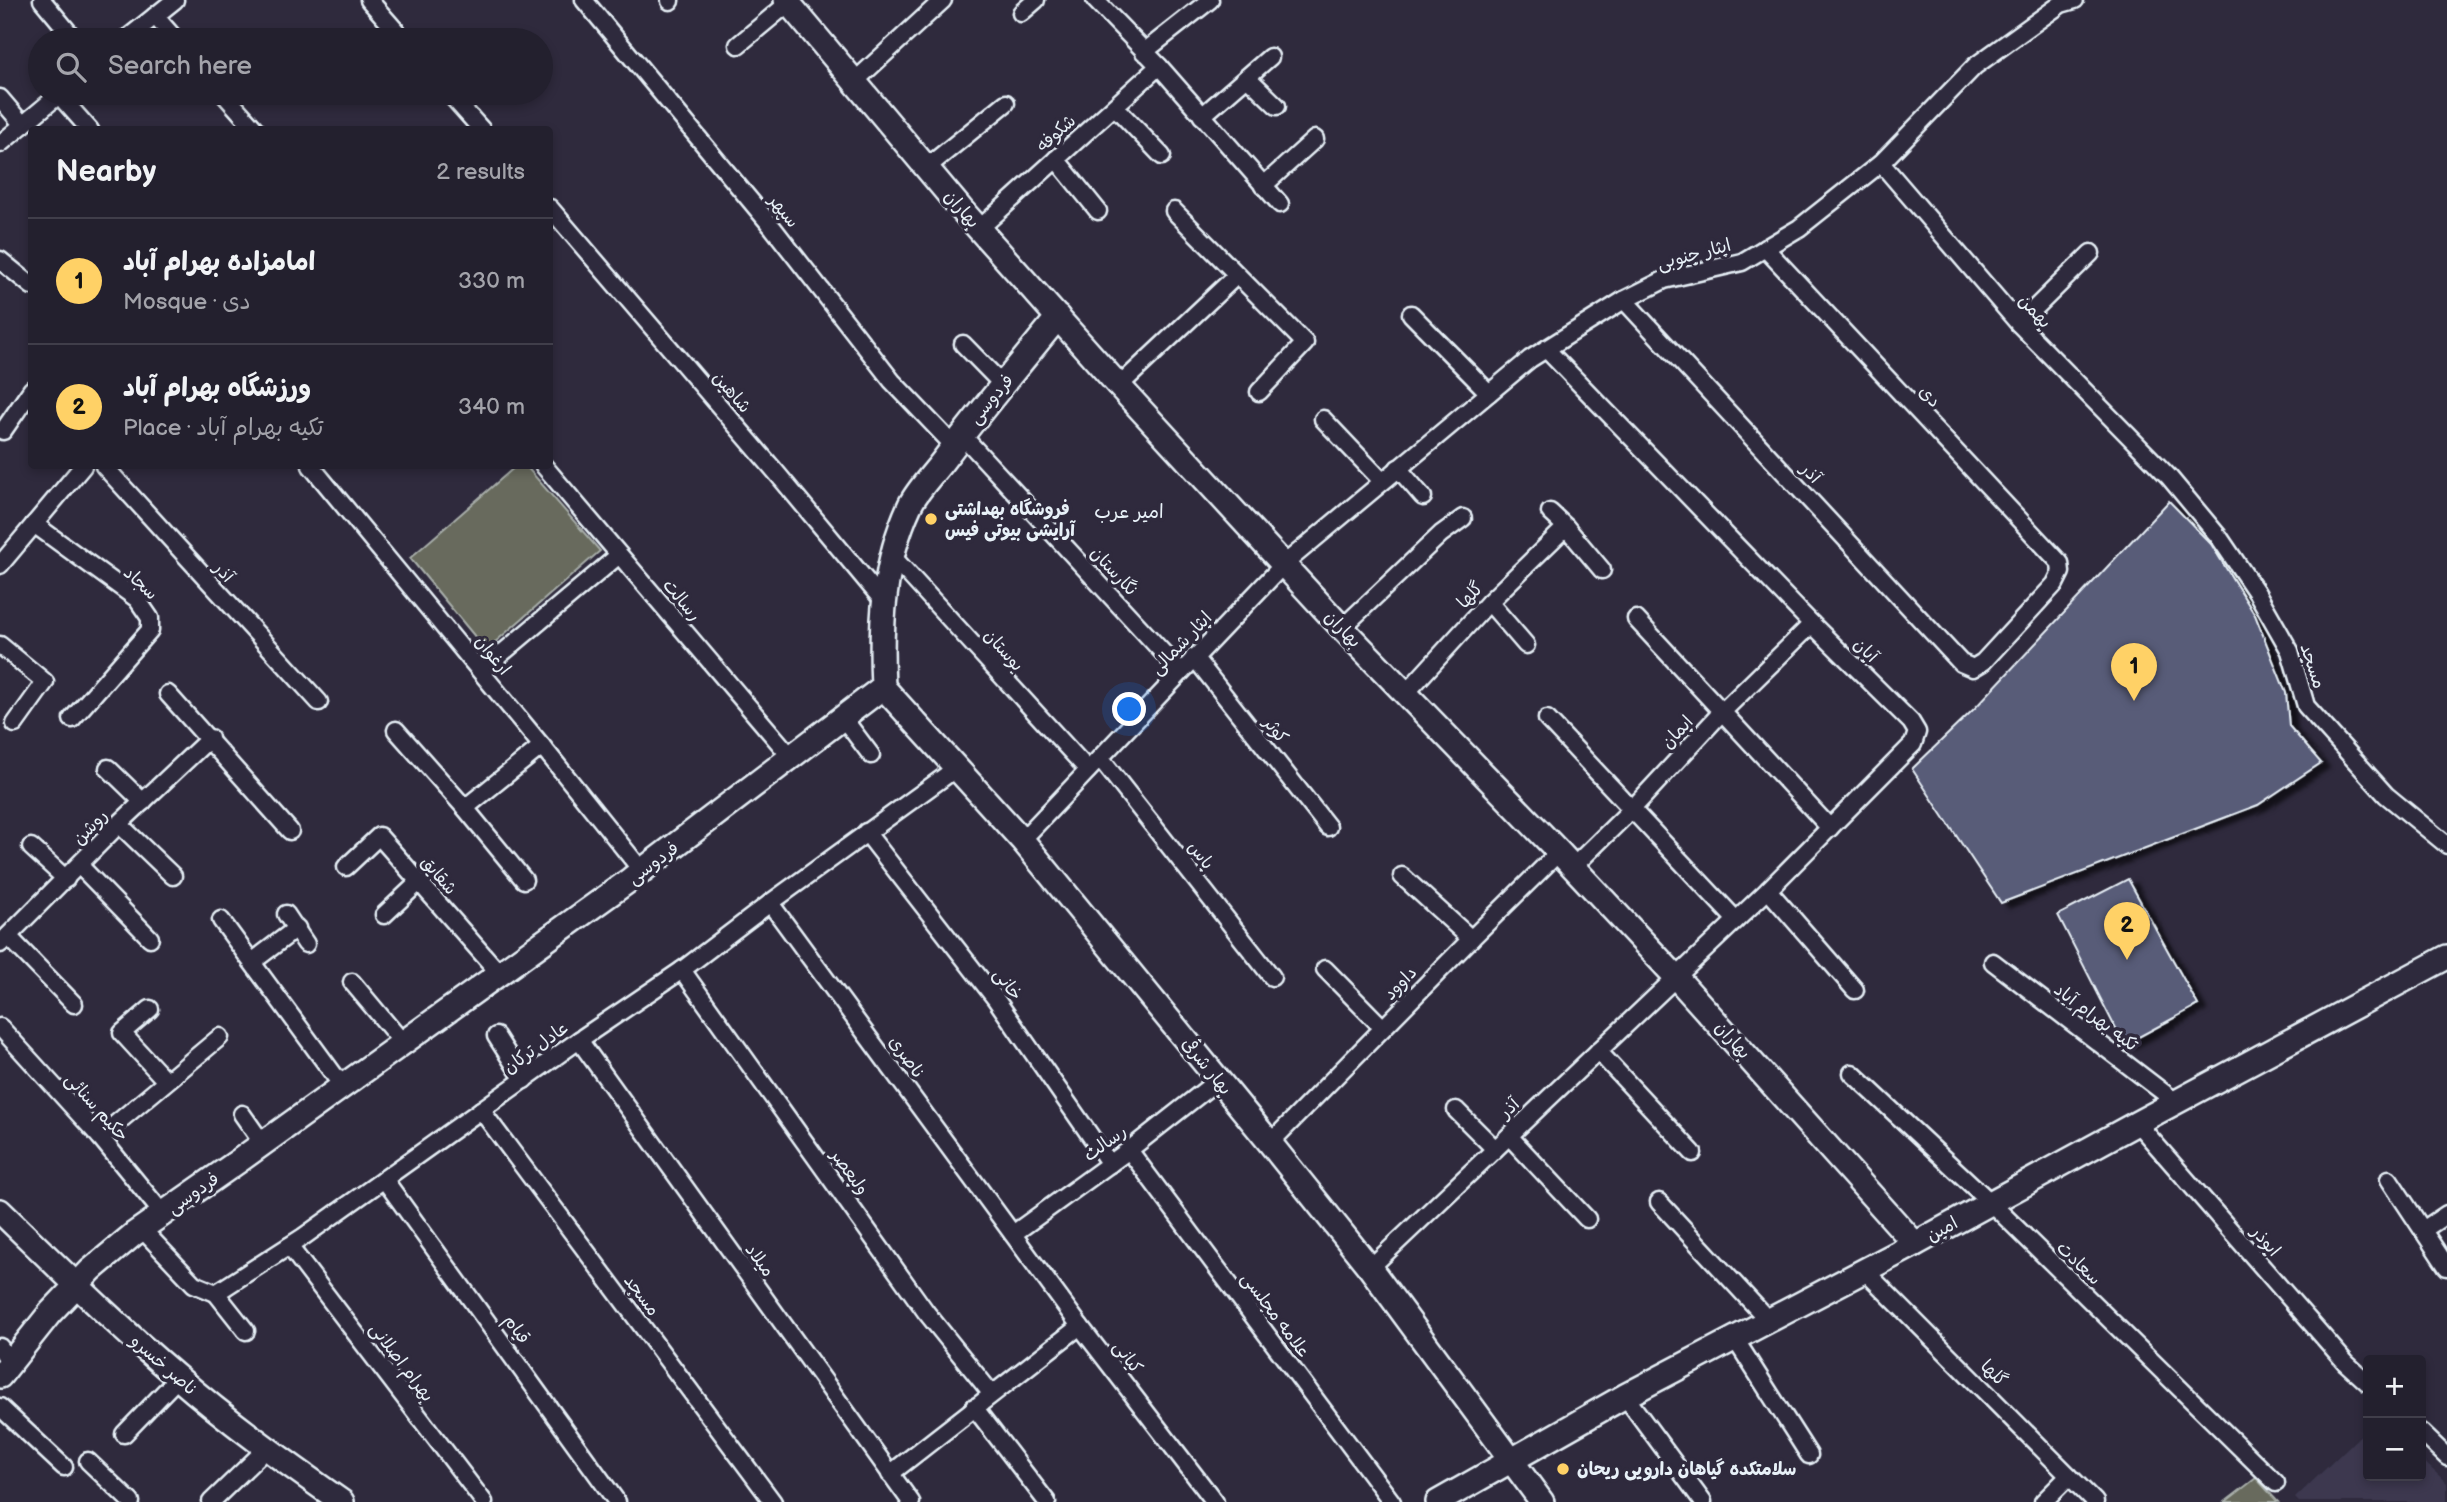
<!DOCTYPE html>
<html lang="en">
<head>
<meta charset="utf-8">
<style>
	:root { --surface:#23202e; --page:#2f2d3a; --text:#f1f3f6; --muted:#a3a3aa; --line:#403e4a; --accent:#ffd166 }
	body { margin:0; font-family:"Balsamiq Sans","Playpen Sans Arabic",sans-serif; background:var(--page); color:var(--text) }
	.controls { position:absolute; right:21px; bottom:21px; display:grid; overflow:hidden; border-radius:7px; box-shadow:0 4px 10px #0003 }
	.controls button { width:63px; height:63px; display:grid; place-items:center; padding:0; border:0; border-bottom:2px solid var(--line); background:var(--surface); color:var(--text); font:35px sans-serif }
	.you { position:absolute; left:1130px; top:710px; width:24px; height:24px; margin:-18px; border:5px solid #fff; border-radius:50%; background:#1a73e8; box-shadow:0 0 0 10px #1a73e833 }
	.badge { display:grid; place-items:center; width:46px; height:46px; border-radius:50%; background:var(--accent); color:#111; font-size:23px; font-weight:700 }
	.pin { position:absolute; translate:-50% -58px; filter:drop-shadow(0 2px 4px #0008) }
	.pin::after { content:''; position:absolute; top:37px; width:24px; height:21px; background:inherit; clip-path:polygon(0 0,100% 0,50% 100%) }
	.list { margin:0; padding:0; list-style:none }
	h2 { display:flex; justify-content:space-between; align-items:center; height:91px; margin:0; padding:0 28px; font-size:30px }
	h2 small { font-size:23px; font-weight:400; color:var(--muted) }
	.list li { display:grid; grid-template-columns:46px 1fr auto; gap:21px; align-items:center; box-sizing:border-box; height:126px; padding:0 28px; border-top:2px solid var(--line) }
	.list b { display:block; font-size:26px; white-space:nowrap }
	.list p { margin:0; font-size:23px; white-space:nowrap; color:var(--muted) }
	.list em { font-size:23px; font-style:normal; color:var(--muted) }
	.icon { flex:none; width:38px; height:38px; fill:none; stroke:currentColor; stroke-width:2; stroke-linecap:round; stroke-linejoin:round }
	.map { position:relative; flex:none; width:2447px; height:1502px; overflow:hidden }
	.search { position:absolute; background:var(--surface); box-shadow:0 4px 10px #0003; left:28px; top:28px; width:525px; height:77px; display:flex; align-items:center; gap:18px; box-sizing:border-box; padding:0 24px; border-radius:38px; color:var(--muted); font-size:26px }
	.panel { position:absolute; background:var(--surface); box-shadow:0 4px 10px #0003; left:28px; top:126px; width:525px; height:343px; border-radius:7px }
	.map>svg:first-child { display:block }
</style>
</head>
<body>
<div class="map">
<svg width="2447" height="1502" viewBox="0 0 2447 1502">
	<defs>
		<filter id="shadow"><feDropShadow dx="8" dy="4.5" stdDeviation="2" flood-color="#0009"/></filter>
	</defs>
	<rect width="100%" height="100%" fill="#2f2a3d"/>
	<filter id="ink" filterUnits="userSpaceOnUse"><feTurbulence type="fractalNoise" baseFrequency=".0143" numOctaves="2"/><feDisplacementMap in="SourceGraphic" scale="14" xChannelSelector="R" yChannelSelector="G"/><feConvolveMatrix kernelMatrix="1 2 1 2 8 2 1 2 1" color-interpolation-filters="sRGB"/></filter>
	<g filter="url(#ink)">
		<!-- built -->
		<path fill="#3c394f" d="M2368 1428V1476H2421V1459L2447 1483V1502H2299L2295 1498Z"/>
		<!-- green -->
		<g fill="#676b5d" stroke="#a8aeaa" stroke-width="2">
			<path d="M516 466H526L600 551 486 650 410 558Z"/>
			<path d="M2256 1478 2278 1502H2225Z"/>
		</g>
		<!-- building -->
		<g fill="#595b78" stroke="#e8f1f8" stroke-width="2" filter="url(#shadow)">
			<path d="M2169 501 2211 544 2255 615 2286 693 2289 726 2321 763 2258 805 2001 903 1912 769 1975 708Z"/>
			<path d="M2128 879 2198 1005 2124 1045 2058 915Z"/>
		</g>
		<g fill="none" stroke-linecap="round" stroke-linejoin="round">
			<defs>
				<g id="street">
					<path d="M42 0 71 35"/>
					<path d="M369 0 404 40"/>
					<path d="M584 0 773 228 892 381 954 446"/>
					<path d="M670 0V1"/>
					<path d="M1095 0 1159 66 1280 204"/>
					<path d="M1021 13 1036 0"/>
					<path d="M155 16 176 40"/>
					<path d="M125 40 175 0"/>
					<path d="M738 45 792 0"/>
					<path d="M1144 52 1210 0"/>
					<path d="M1247 77 1277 106"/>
					<path d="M854 82 943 0"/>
					<path d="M223 93 256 130"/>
					<path d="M449 93 482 130"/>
					<path d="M59 95 90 130"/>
					<path d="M0 98 23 125"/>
					<path d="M1115 107 1162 156"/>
					<path d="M1202 116 1270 57"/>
					<path d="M0 144 61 93"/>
					<path d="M1056 159 1098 211"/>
					<path d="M1881 163 2019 324 2169 477 2219 537 2257 593 2290 651 2306 706 2386 795 2447 845"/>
					<path d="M926 168 1006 103"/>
					<path d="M1263 186 1315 139"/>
					<path d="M550 208 775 471 884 602"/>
					<path d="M1174 211 1305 343 1259 392"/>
					<path d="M979 229 1159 66"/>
					<path d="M0 260 32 286"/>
					<path d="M1624 300 1961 663 1973 668 1983 662 2055 584 2061 572 2060 563 1765 248"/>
					<path d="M1411 314 1489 393"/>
					<path d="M2019 324 2091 253"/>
					<path d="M963 344 1003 385"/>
					<path d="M1119 386 1237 275"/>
					<path d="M1323 419 1382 481"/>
					<path d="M3 431 32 389"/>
					<path d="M962 435 1180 671"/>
					<path d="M104 466 319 702"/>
					<path d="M311 466 542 746 642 871"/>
					<path d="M544 466 792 758"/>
					<path d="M1398 468 1423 497"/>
					<path d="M1550 512 1566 527 1602 570"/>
					<path d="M34 524 137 599 150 618V630L72 719"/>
					<path d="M892 556 1088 770"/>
					<path d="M0 565 83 466"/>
					<path d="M1489 602 1526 645"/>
					<path d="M1636 619 1830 828"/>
					<path d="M1342 628 1441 534 1463 518"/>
					<path d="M0 645 45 682 15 724"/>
					<path d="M1194 657 1328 827"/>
					<path d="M481 671 619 555"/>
					<path d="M1406 693 1489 602 1566 527"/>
					<path d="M168 694 290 831"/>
					<path d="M844 719 871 755"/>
					<path d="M1547 719 1736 920"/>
					<path d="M396 730 465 808 524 880"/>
					<path d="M1100 758 1272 977"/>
					<path d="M108 768 143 802"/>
					<path d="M465 808 542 746"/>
					<path d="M119 824 173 876"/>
					<path d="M866 832 995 998 1110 1164"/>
					<path d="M1022 840 1283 565 1530 359 1624 300 1664 280 1742 262 1799 228 1881 163 1975 66 2061 4 2075 0"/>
					<path d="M31 847 66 879"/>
					<path d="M79 865 150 938"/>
					<path d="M346 867 379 836 500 974"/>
					<path d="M1572 868 1632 809 1721 713 1812 624"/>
					<path d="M1402 876 1471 939"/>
					<path d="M1768 890 1855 990"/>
					<path d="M770 903 1080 1326 1215 1502"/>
					<path d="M286 914 306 944"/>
					<path d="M384 915 419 882"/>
					<path d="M221 920 343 1087"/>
					<path d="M8 936 74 1004"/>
					<path d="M0 944 119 824 210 738"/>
					<path d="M252 962 297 928"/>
					<path d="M1993 962 2176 1102"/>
					<path d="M1325 969 1383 1028"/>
					<path d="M682 970 926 1312 991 1393"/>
					<path d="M352 982 403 1043"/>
					<path d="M150 1009 122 1033 166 1081"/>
					<path d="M0 1027 100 1137 163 1214"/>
					<path d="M496 1036 524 1080"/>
					<path d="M579 1040 911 1502"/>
					<path d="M1598 1051 1693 1153"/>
					<path d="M1852 1073 1990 1202 2276 1483"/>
					<path d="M481 1110 773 1502"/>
					<path d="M1456 1110 1495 1149"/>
					<path d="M242 1114 263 1144"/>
					<path d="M2137 1123 2346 1363 2368 1383"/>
					<path d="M1509 1136 1587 1219"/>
					<path d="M100 1137 220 1037"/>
					<path d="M1270 1143 1471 939 1559 852"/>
					<path d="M1129 1150 1392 1502"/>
					<path d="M384 1179 617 1502"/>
					<path d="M2389 1179 2447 1267"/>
					<path d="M1659 1202 1770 1322"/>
					<path d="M142 1229 194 1284 216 1293 303 1237 579 1040 682 970 770 903 955 769"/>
					<path d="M2423 1230 2447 1214"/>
					<path d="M1013 1234 1129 1150 1218 1080"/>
					<path d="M289 1246 484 1502"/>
					<path d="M1370 1268 1768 890 1913 744 1917 732 1911 722 1812 624 1546 349"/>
					<path d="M1865 1271 2095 1502"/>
					<path d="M216 1293 246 1331"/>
					<path d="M1735 1339 1809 1455"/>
					<path d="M0 1347 10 1363"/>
					<path d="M1625 1396 1703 1502"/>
					<path d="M0 1407 64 1467"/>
					<path d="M974 1407 1047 1502"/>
					<path d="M2421 1432 2447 1457"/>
					<path d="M124 1434 178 1378"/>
					<path d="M88 1461 131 1502"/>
					<path d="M890 1474 1080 1326"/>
					<path d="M211 1502 266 1449"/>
					<path d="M2043 1502 2069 1476"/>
				</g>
				<g id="secondary">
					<path d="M786 0 961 209 1119 386 1342 628 1559 852 1676 977 1915 1244"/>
					<path d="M883 687 1022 840 1270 1143 1370 1268 1542 1502"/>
					<path d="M0 1211C58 1267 115 1324 176 1376 229 1422 285 1462 342 1502"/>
					<path d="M0 1376 50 1313 91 1270 134 1234 240 1160 631 879 883 687C880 625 883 563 910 505 918 489 934 473 945 458 981 410 1020 364 1058 317"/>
					<path d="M1438 1502 1625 1396 1915 1244 2137 1123 2447 957"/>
				</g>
			</defs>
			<!-- street casing -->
			<use href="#street" stroke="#e8f1f8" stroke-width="21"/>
			<!-- secondary casing -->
			<use href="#secondary" stroke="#e8f1f8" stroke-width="28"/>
			<!-- street -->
			<use href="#street" stroke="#2f2a3d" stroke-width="16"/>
			<!-- secondary -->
			<use href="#secondary" stroke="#2f2a3d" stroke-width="23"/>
		</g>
	</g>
	<!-- markers -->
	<g fill="#ffd166" stroke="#2f2a3d" stroke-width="2.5">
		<circle cx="931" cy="519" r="7"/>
		<circle cx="1563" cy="1469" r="7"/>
	</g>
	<g text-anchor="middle" stroke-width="7" stroke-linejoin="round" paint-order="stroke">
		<!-- street labels -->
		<g font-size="18" fill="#e8f1f8" stroke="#2f2a3d">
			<text transform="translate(1056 133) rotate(-42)" y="6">شکوفه</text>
			<text transform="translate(962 209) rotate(49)" y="6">بهاران</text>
			<text transform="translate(784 211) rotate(51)" y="6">سپهر</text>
			<text transform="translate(1694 254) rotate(-15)" y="6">ایثار جنوبی</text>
			<text transform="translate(2035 311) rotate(47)" y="6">بهمن</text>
			<text transform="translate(732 392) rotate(49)" y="6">شاهین</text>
			<text transform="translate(1930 396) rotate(47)" y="6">دی</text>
			<text transform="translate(991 399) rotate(-50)" y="6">فردوسی</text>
			<text transform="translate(1811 473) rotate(47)" y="6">آذر</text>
			<text transform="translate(1114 571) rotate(47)" y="6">نگارستان</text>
			<text transform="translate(224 572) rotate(48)" y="6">آذر</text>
			<text transform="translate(141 583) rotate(43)" y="6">سجاد</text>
			<text transform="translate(1470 595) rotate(-47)" y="6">گلها</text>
			<text transform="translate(682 600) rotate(50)" y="6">رسالت</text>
			<text transform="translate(1343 629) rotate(46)" y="6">بهاران</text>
			<text transform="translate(1181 643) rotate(-46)" y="6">ایثار شمالی</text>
			<text transform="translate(1004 650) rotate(48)" y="6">بوستان</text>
			<text transform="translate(1866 650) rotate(45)" y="6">آبان</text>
			<text transform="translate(493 655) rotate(51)" y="6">ارغوان</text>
			<text transform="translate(2313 666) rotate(72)" y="6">مسجد</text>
			<text transform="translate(1276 730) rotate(52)" y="6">کوثر</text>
			<text transform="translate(1677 732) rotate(-47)" y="6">ایمان</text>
			<text transform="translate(90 827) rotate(-46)" y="6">روشن</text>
			<text transform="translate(1201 855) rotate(52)" y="6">یاس</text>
			<text transform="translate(653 863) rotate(-37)" y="6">فردوسی</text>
			<text transform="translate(439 875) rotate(49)" y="6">شقایق</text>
			<text transform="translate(1400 983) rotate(-46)" y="6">داوود</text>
			<text transform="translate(1008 984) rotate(53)" y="6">خانی</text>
			<text transform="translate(2096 1017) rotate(37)" y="6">تکیه بهرام آباد</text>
			<text transform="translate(1733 1040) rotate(48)" y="6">بهاران</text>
			<text transform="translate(536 1047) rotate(-36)" y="6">عادل ترکان</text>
			<text transform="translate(907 1057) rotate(54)" y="6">ناصری</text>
			<text transform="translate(1207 1066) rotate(51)" y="6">بهار شرقی</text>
			<text transform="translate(97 1107) rotate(48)" y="6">حکیم سنائی</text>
			<text transform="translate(1509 1108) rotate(-43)" y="6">آذر</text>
			<text transform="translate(1105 1143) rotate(-36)" y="6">رسالت</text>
			<text transform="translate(850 1172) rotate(54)" y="6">ولیعصر</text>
			<text transform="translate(193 1193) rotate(-35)" y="6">فردوسی</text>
			<text transform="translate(1942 1229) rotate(-29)" y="6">امین</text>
			<text transform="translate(2266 1241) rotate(49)" y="6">ابوذر</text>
			<text transform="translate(760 1260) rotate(54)" y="6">میلاد</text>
			<text transform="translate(2079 1263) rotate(44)" y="6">سعادت</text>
			<text transform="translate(642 1295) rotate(53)" y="6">مسجد</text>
			<text transform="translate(1276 1315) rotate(53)" y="6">علامه مجلسی</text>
			<text transform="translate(517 1329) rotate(54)" y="6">قیام</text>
			<text transform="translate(1128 1357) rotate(53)" y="6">کیانی</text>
			<text transform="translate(402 1362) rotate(53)" y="6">بهرام اصلانی</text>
			<text transform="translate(164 1365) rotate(41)" y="6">ناصر خسرو</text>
			<text transform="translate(1994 1373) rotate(45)" y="6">گلها</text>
		</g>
		<!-- poi labels -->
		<g font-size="18" font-weight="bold" fill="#e8f1f8" stroke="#2f2a3d" text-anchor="start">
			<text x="945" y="515">فروشگاه بهداشتی<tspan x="945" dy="21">آرایشی بیوتی فیس</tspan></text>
			<text x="1577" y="1475">سلامتکده گیاهان دارویی ریحان</text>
		</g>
		<!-- neighbourhood labels -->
		<g font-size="19" fill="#e8f1f8" stroke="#2f2a3d">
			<text x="1129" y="518">امیر عرب</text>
		</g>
	</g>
</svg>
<div class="controls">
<button>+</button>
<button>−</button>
</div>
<div class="you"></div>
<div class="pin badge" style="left:2134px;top:701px">1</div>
<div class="pin badge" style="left:2127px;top:960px">2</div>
<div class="search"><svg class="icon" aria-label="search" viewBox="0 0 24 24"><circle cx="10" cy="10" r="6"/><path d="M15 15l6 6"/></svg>Search here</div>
<section class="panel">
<h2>Nearby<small>2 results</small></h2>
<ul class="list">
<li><span class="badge">1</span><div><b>امامزاده بهرام آباد</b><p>Mosque · دی</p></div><em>330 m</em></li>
<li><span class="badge">2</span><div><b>ورزشگاه بهرام آباد</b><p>Place · تکیه بهرام آباد</p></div><em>340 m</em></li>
</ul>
</section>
</div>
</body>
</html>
